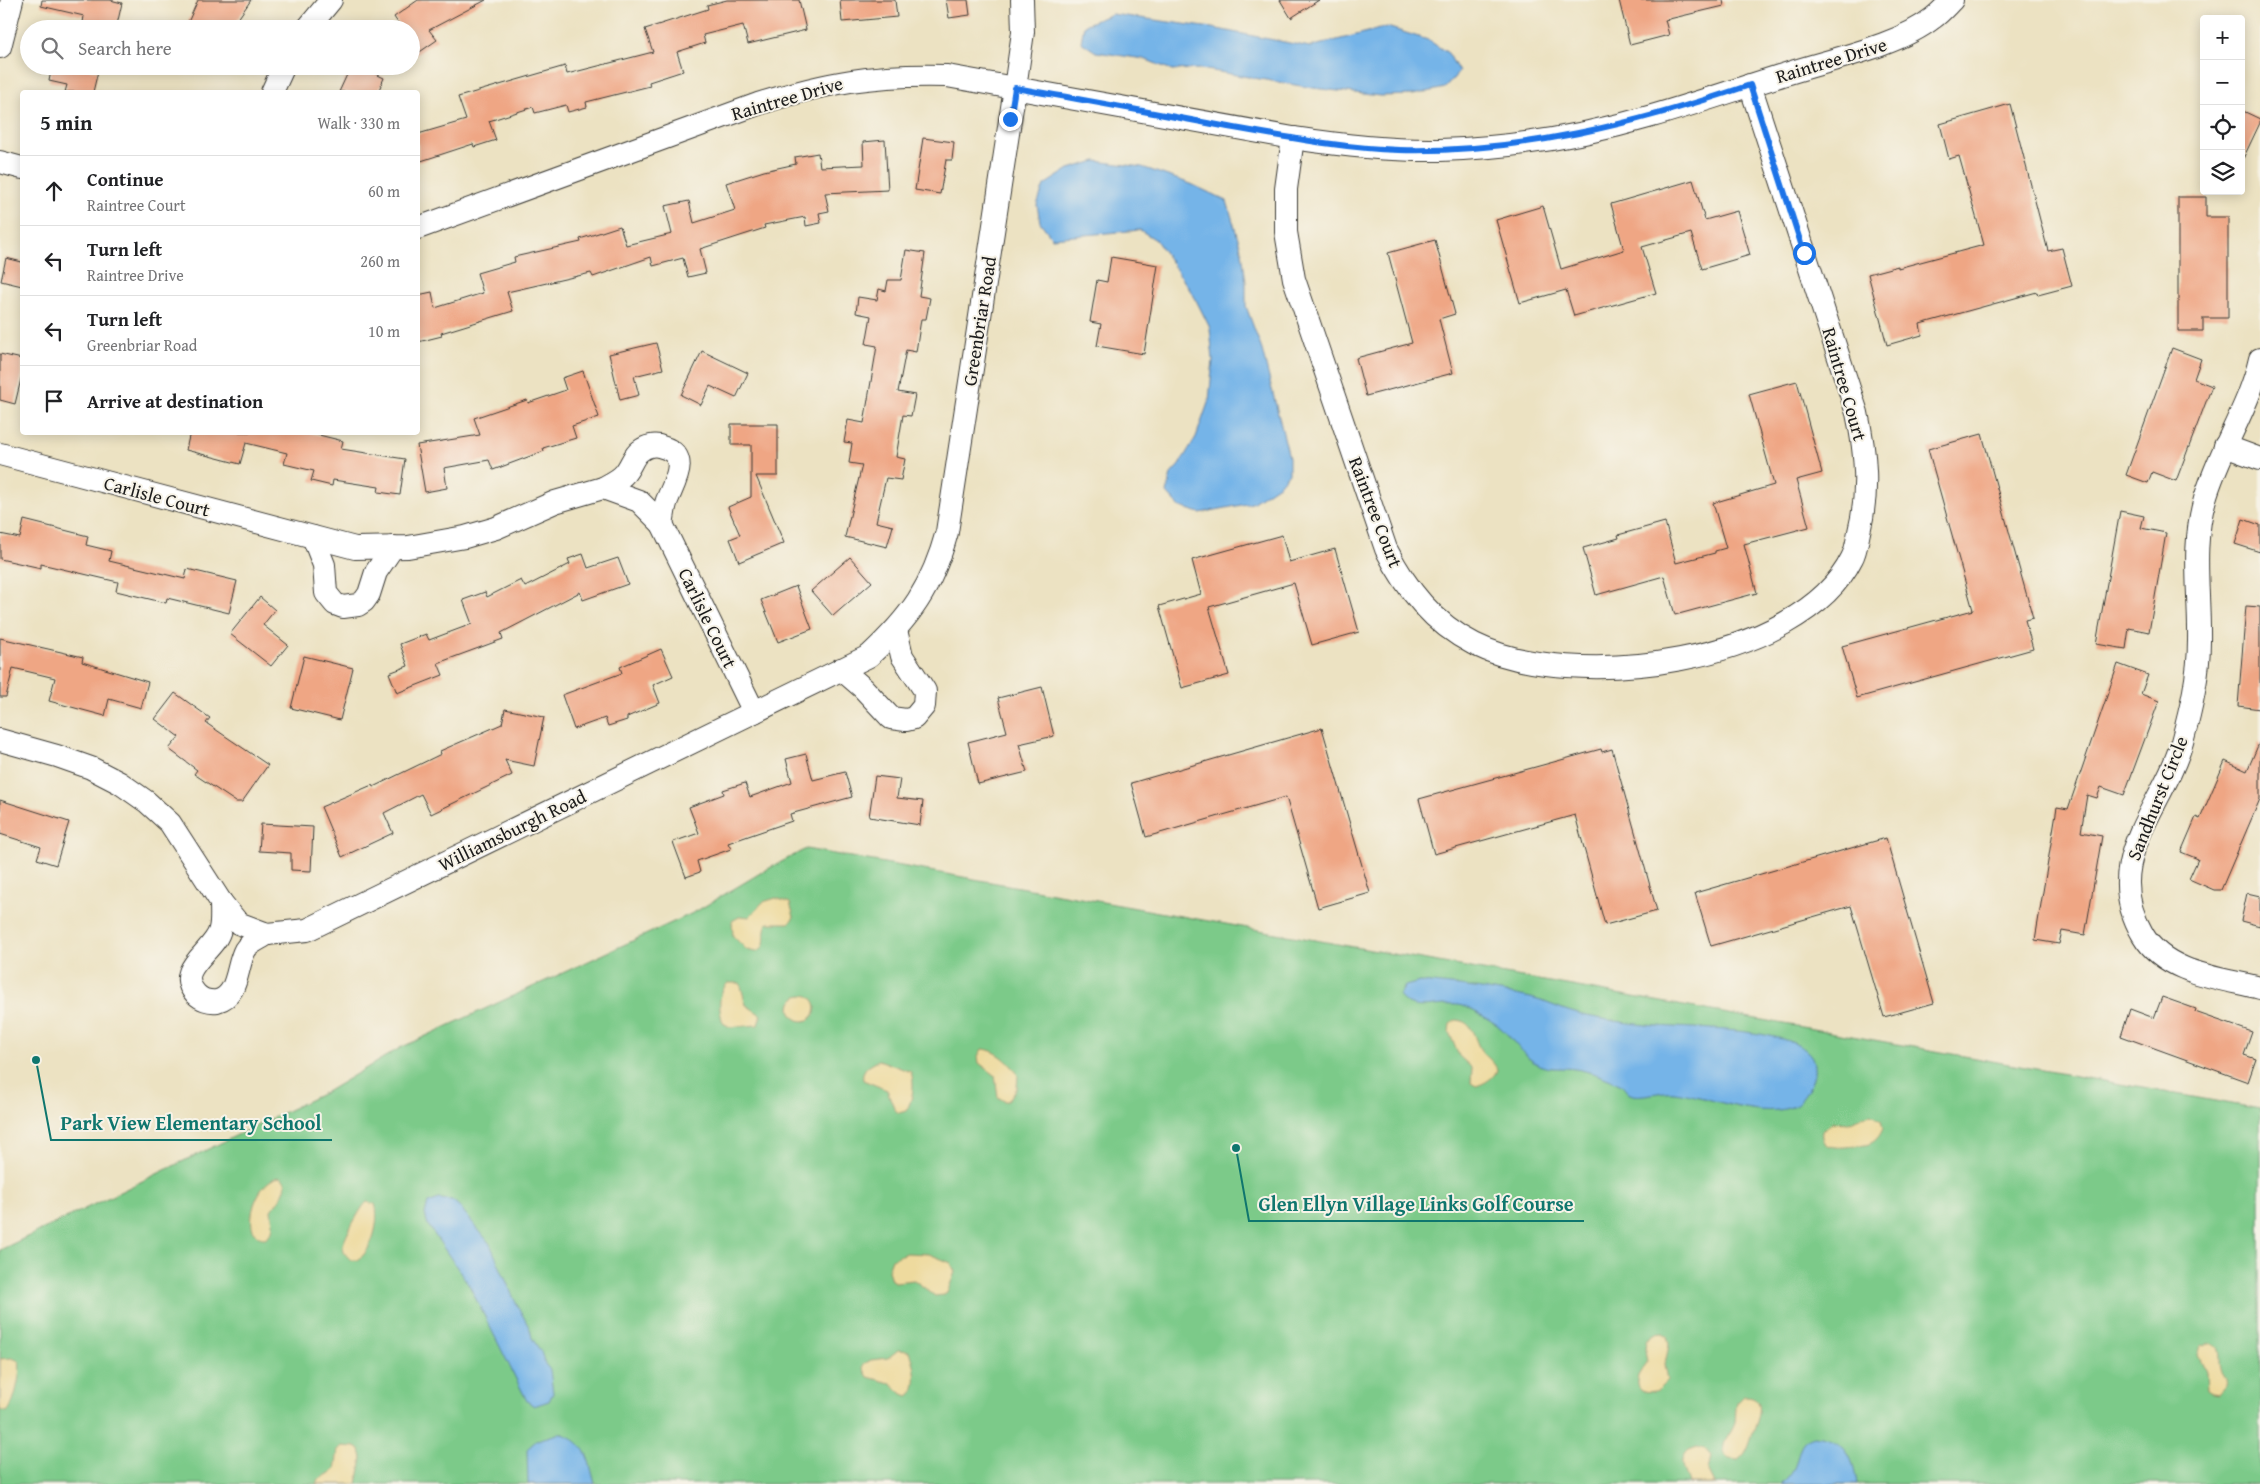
<!DOCTYPE html>
<html lang="en">
<head>
<meta charset="utf-8">
<style>
	:root { --surface:#fff; --page:#f2f2f2; --text:#202124; --muted:#757577; --line:#e0e0e0 }
	body { margin:0; font-family:"Gentium Book Plus",serif; background:var(--page); color:var(--text) }
	.controls { position:absolute; right:15px; top:15px; display:grid; overflow:hidden; border-radius:5px; box-shadow:0 2px 12px #0003 }
	.controls button { width:45px; height:45px; display:grid; place-items:center; padding:0; border:0; border-bottom:1px solid var(--line); background:var(--surface); color:var(--text); font:25px sans-serif }
	.stop { position:absolute; width:15px; height:15px; margin:-11px; border:4px solid #1a73e8; border-radius:50%; background:#fff }
	.stop.end { background:#1a73e8; border-color:#fff; box-shadow:0 1px 5px #0008 }
	.list { margin:0; padding:0; list-style:none }
	h2 { display:flex; justify-content:space-between; align-items:center; height:65px; margin:0; padding:0 20px; font-size:21px }
	h2 small { font-size:16px; font-weight:400; color:var(--muted) }
	.list li { display:grid; grid-template-columns:32px 1fr auto; gap:15px; align-items:center; box-sizing:border-box; height:70px; padding:0 20px; border-top:1px solid var(--line) }
	.list b { display:block; font-size:19px; white-space:nowrap }
	.list p { margin:0; font-size:16px; white-space:nowrap; color:var(--muted) }
	.list em { font-size:16px; font-style:normal; color:var(--muted) }
	.icon { flex:none; width:28px; height:28px; fill:none; stroke:currentColor; stroke-width:2; stroke-linecap:round; stroke-linejoin:round }
	.map { position:relative; flex:none; width:2260px; height:1484px; overflow:hidden }
	.search { position:absolute; background:var(--surface); box-shadow:0 2px 12px #0003; left:20px; top:20px; width:400px; height:55px; display:flex; align-items:center; gap:12px; box-sizing:border-box; padding:0 18px; border-radius:28px; color:var(--muted); font-size:19px }
	.panel { position:absolute; background:var(--surface); box-shadow:0 2px 12px #0003; left:20px; top:90px; width:400px; height:345px; border-radius:5px }
	.map>svg:first-child { display:block }
</style>
</head>
<body>
<div class="map">
<svg width="2260" height="1484" viewBox="0 0 2260 1484">
	<rect width="100%" height="100%" fill="#f7f3e8"/>
	<filter id="ink" filterUnits="userSpaceOnUse"><feTurbulence type="fractalNoise" baseFrequency=".02" numOctaves="2"/><feDisplacementMap in="SourceGraphic" scale="10" xChannelSelector="R" yChannelSelector="G"/><feConvolveMatrix kernelMatrix="1 2 1 2 8 2 1 2 1" color-interpolation-filters="sRGB"/></filter>
	<filter id="wash" filterUnits="userSpaceOnUse"><feTurbulence type="fractalNoise" baseFrequency=".0096" numOctaves="4" result="noise"/><feDisplacementMap in="SourceGraphic" scale="20" xChannelSelector="R" yChannelSelector="G"/><feGaussianBlur stdDeviation="1.12" result="paint"/><feColorMatrix in="noise" values="0 0 0 0 0 0 0 0 0 0 0 0 0 0 0 0 0 1.4 0 .05"/><feComposite in="paint" operator="in"/></filter>
	<g filter="url(#wash)">
		<rect width="100%" height="100%" fill="#ece2c2"/>
		<!-- green -->
		<path fill="#7cca89" stroke="#4c7352" d="M806 849 2260 1109V1484H0V1250L326 1092 400 1048 695 912 762 872Z"/>
		<!-- sand -->
		<g fill="#eeda9e" stroke="#857b5d">
			<path d="M776 898 790 903 794 917 789 923H768C760 932 771 946 756 952L747 950 733 936 732 921 741 916 749 917 763 902Z"/>
			<path d="M728 983H740L746 1005 761 1015 758 1025 730 1027 723 1023C719 1010 717 993 728 983Z"/>
			<circle cx="803" cy="1008" r="13"/>
			<path d="M1456 1020C1473 1021 1473 1036 1480 1049 1484 1055 1492 1060 1496 1067L1497 1070C1494 1078 1484 1084 1476 1086L1471 1083 1472 1068 1459 1056 1449 1032 1450 1024Z"/>
			<path d="M982 1049C996 1049 1012 1064 1018 1075L1017 1088 1008 1101H1004L998 1097 995 1075 979 1063 978 1056Z"/>
			<path d="M879 1060 911 1072C915 1084 913 1100 906 1111L899 1113 895 1110 887 1090 863 1080C861 1069 869 1064 879 1060Z"/>
			<path d="M1871 1114 1881 1120 1883 1128C1881 1134 1877 1140 1871 1143 1866 1146 1860 1145 1855 1146 1842 1147 1819 1152 1822 1131L1832 1122 1849 1123 1863 1116Z"/>
			<path d="M281 1177 286 1183C285 1195 278 1201 271 1210 272 1222 277 1230 265 1238 239 1239 254 1178 281 1177Z"/>
			<path d="M367 1202 375 1204C380 1221 373 1249 358 1260H351C347 1256 343 1253 343 1247 342 1241 362 1205 367 1202Z"/>
			<path d="M906 1253 929 1254 951 1263 955 1272 947 1293 944 1295 935 1296 914 1280 895 1282 891 1280 888 1270 892 1259Z"/>
			<path d="M1663 1333 1667 1336 1669 1345 1665 1364 1668 1380 1658 1390C1646 1394 1633 1391 1638 1376 1640 1371 1645 1367 1647 1362L1645 1349 1646 1340 1654 1334Z"/>
			<path d="M2210 1343C2224 1347 2218 1357 2221 1367 2223 1376 2228 1378 2226 1387L2219 1395 2212 1394 2207 1391 2206 1372 2198 1355 2201 1346Z"/>
			<path d="M898 1350 909 1351C915 1360 920 1390 908 1396L901 1393 890 1383 868 1377 863 1368 864 1364 871 1360 888 1358Z"/>
			<path d="M12 1358 19 1361C22 1370 14 1406 7 1412L0 1410V1359Z"/>
			<path d="M1744 1396C1769 1395 1757 1421 1753 1433 1749 1443 1748 1453 1738 1460L1729 1459 1726 1456C1719 1442 1731 1436 1735 1423 1736 1416 1735 1410 1737 1403Z"/>
			<path d="M342 1446 356 1447 360 1450 362 1458 357 1484H316L318 1480 335 1470 338 1450Z"/>
			<path d="M1697 1447 1705 1449 1711 1456 1708 1472 1714 1484H1689C1686 1472 1677 1460 1689 1450Z"/>
		</g>
		<!-- water -->
		<g fill="#74b4e8" stroke="#486882">
			<path d="M1112 14 1212 28 1310 47 1387 27 1428 40 1448 53 1459 72 1445 88 1413 95 1380 96 1313 88 1201 69 1172 70 1144 59 1096 52 1081 42 1084 25Z"/>
			<path d="M1096 161 1142 167 1191 184 1227 201 1242 252 1246 282V306L1262 350 1289 457V473L1280 484 1252 503 1200 513 1180 507 1167 493 1171 474 1179 465 1196 437 1209 400 1213 360 1210 328 1194 296 1156 240 1140 230 1052 238 1040 222 1037 205 1044 185 1069 169Z"/>
			<path d="M1420 982C1457 985 1494 990 1531 998 1548 1002 1564 1011 1582 1015 1612 1021 1644 1026 1675 1027 1703 1029 1803 1029 1813 1060 1816 1072 1813 1080 1808 1090 1804 1097 1797 1106 1789 1108 1755 1118 1708 1096 1674 1092 1663 1090 1638 1099 1630 1094 1627 1093 1624 1087 1621 1085 1611 1079 1586 1070 1575 1069 1563 1067 1550 1070 1539 1065 1522 1057 1512 1036 1497 1025 1489 1019 1479 1014 1470 1009 1447 996 1416 1019 1399 996L1405 986Z"/>
			<path d="M439 1199 452 1200 459 1206 490 1244 515 1301 530 1329 532 1338 541 1352 545 1364 550 1370 553 1393 549 1401 534 1406 527 1401 469 1285 428 1225 425 1214 428 1203Z"/>
			<path d="M561 1433C588 1444 588 1458 595 1484H528L527 1449 537 1440Z"/>
			<path d="M1813 1436C1844 1439 1853 1454 1857 1484H1781C1786 1479 1791 1474 1794 1468 1800 1455 1797 1441 1813 1436Z"/>
		</g>
		<g id="blocks">
			<!-- building -->
			<g fill="#efa684">
				<path d="M42 0H110L122 3 116 29H82L84 16 41 6Z"/>
				<path d="M198 0H251L231 29H185Z"/>
				<path d="M418 0H486L429 30 437 40 411 58V29H402L394 17Z"/>
				<path d="M727 0H799L806 30 748 44 743 25 703 35 705 43 677 52 683 71 649 82 650 86 586 102 587 107 568 112 566 105 535 113 533 107 489 121 496 140 474 147 473 144 418 162V134L466 120 458 97 565 66 567 74 653 52 645 29 708 9 707 5Z"/>
				<path d="M840 0H895L897 17 842 22Z"/>
				<path d="M946 0H968L970 15 949 18Z"/>
				<path d="M1280 0H1319L1291 18Z"/>
				<path d="M1619 0H1723L1724 6 1665 20 1669 35 1630 45Z"/>
				<path d="M52 66H77L98 71 93 92H65L67 85 49 81Z"/>
				<path d="M351 66H359L384 78 378 92H339Z"/>
				<path d="M2010 104 2048 251 2062 248 2072 286 2038 295 2037 292 1920 324 1922 335 1887 345 1868 274 1898 266V268L1984 245 1959 156 1949 159 1940 124Z"/>
				<path d="M2241 110 2260 119V123L2241 163Z"/>
				<path d="M923 138 954 142 952 160H946L940 194 915 190Z"/>
				<path d="M885 140 888 190 825 193 829 211 819 213 821 223 806 226 805 217 764 225 765 228 700 249 706 273 688 277 683 258 653 266 651 257 593 277 591 273 507 292 513 311 441 333 442 336 418 342V295L432 292 435 308 483 293 477 273 515 262 514 257 581 242 580 239 620 226 626 245 672 234 665 206 689 201 694 223 735 210 726 183 764 171 796 164 795 157 818 153 820 167 864 165 863 142Z"/>
				<path d="M1693 180 1705 220 1737 211 1750 255 1702 269 1691 233 1642 247 1656 293 1574 316 1566 290 1520 303 1496 220 1543 206 1561 269 1624 250 1611 204Z"/>
				<path d="M2178 197H2206V217H2228V318H2203V331H2178Z"/>
				<path d="M1435 240 1455 314 1439 319 1453 373 1366 396 1356 358 1412 343 1388 253Z"/>
				<path d="M906 250 925 253 919 296 930 298 926 319H921L916 352 906 350 898 392 915 395 911 416 903 415 896 457 905 459 901 480 886 478 876 522 893 526 887 547 845 537 862 465 849 463 852 443 844 442 848 420 864 423 877 346 866 344 871 316 856 313 858 297 877 300 879 289 886 291 888 280H901Z"/>
				<path d="M1111 257 1158 265 1144 354 1097 346 1101 324 1090 322 1097 280 1107 282Z"/>
				<path d="M6 258 22 262V286L1 281Z"/>
				<path d="M656 343 663 369 634 376 639 395 620 400 609 354Z"/>
				<path d="M2172 348 2201 359 2194 379 2212 386 2176 481 2152 472 2148 483 2126 475Z"/>
				<path d="M702 351 748 373 736 398 710 386 701 405 681 395Z"/>
				<path d="M0 354 22 359V375L15 404 0 400Z"/>
				<path d="M583 371 599 417 572 426 576 438 543 448 544 451 493 470 489 460 444 468 447 488 425 492 417 445 480 435 474 418 527 400 528 403 566 390 562 378Z"/>
				<path d="M1797 381 1822 473 1796 480 1809 527 1744 544 1757 593 1675 615 1664 576 1596 595 1583 548 1619 538 1618 535 1665 522 1676 563 1715 553V551L1726 548 1713 503 1774 485 1749 394Z"/>
				<path d="M731 424H778V476H756L784 543 739 562 730 539 740 535 728 507 751 497V445H731Z"/>
				<path d="M190 432H307L343 441 341 449 405 459 400 495 378 492 379 487 333 480 332 486 311 481 314 471 284 464 287 453 246 443 240 464 186 450Z"/>
				<path d="M1982 434 2033 618 2025 620 2033 649 1857 698 1842 646 1973 610 1928 449Z"/>
				<path d="M2120 511 2144 516 2141 528 2166 533 2149 632 2129 628 2126 649 2096 644Z"/>
				<path d="M2243 519 2260 525V552L2235 544Z"/>
				<path d="M24 520 88 536 86 545 111 551 109 561 185 579 187 569 237 581 229 613 167 598 166 603 116 591 118 582 41 564V568L0 559V534L20 538Z"/>
				<path d="M1282 535 1289 562 1335 549 1359 632 1312 645 1294 583 1209 607 1229 675 1182 688 1159 606 1201 594 1192 560Z"/>
				<path d="M583 554 588 568 618 558 628 584 583 600 580 592 501 633 503 639 438 663 443 675 397 693 389 673 408 666 400 644 426 634 429 640 472 624 463 600 485 592 487 597 521 580 525 587 570 564 568 559Z"/>
				<path d="M850 557 872 582 833 616 811 591Z"/>
				<path d="M796 586 812 629 778 642 761 600Z"/>
				<path d="M260 597 275 610 263 625 288 645 271 666 230 634Z"/>
				<path d="M2246 606 2260 607V709L2238 706Z"/>
				<path d="M0 638 83 657 82 662 148 682 141 708 109 699 105 716 49 701 55 678 13 668 6 697H0Z"/>
				<path d="M661 649 673 676 653 685 660 703 627 717V720L608 726 605 718 574 729 562 695 622 673 620 667Z"/>
				<path d="M304 656 353 668 340 720 291 708Z"/>
				<path d="M2118 664 2148 675 2141 694 2159 701 2124 795 2101 787 2097 798 2087 795 2081 832 2102 836 2085 935 2062 931 2059 944 2035 940 2057 807 2068 809Z"/>
				<path d="M1042 687 1054 736 1019 744 1027 772 978 784 968 742 1007 732 998 698Z"/>
				<path d="M175 693 210 718 206 723 268 765 242 802H236L194 774 197 770 169 749 179 737 155 719Z"/>
				<path d="M505 709 544 717 534 766 505 760 512 775 431 814 421 794 384 813 393 833 342 857 321 807 372 785 373 787 441 754 440 751 502 724Z"/>
				<path d="M1322 728 1370 893 1318 908 1286 797 1146 837 1131 783Z"/>
				<path d="M2260 741V799L2221 890H2214L2189 879 2198 859 2181 852 2196 817 2200 819 2225 761 2247 771Z"/>
				<path d="M1601 749 1602 752 1612 749 1657 911 1605 925 1575 815 1434 854 1419 799Z"/>
				<path d="M806 754 813 780 845 772 852 797 790 814 792 821 728 843 731 849 697 861 700 872 686 877 673 842 699 833 689 807 724 794 723 790 745 783 750 797 792 782 786 759Z"/>
				<path d="M875 776 900 779 897 798 923 801 920 825 869 817Z"/>
				<path d="M0 800 69 822 56 865 37 859 41 847 0 834Z"/>
				<path d="M261 824 313 827 311 871 291 870V853L259 851Z"/>
				<path d="M1886 838 1934 1003 1884 1017 1851 906 1711 946 1695 893Z"/>
				<path d="M2247 893 2260 896V926L2241 921Z"/>
				<path d="M2162 997 2196 1009 2195 1012 2252 1032 2244 1055 2256 1059 2248 1082 2121 1036 2130 1009 2154 1018Z"/>
			</g>
		</g>
	</g>
	<g filter="url(#ink)">
		<use href="#blocks" fill-opacity="0" stroke="#3b3a35" stroke-width="1"/>
		<g fill="none" stroke-linecap="round" stroke-linejoin="round">
			<defs>
				<g id="minor">
					<path d="M307 29 331 0"/>
					<path d="M0 47 12 0"/>
					<path d="M272 92 284 66"/>
					<path d="M1293 138 1286 189V232L1294 279 1386 549C1407 590 1433 623 1474 644 1572 693 1800 664 1852 558 1856 551 1857 541 1859 532 1869 492 1866 454 1857 413L1750 85"/>
					<path d="M0 162 22 168"/>
					<path d="M418 228 758 104C827 82 874 74 947 76L1293 138C1342 145 1390 151 1440 150 1511 148 1584 136 1652 116 1698 103 1743 87 1789 73 1832 59 1898 46 1933 18 1940 13 1946 6 1952 0"/>
					<path d="M2260 359C2249 408 2219 450 2205 499 2191 546 2200 593 2199 641 2199 675 2191 709 2182 742 2163 809 2099 861 2143 935 2166 974 2221 978 2260 988"/>
					<path d="M2225 446 2260 459"/>
					<path d="M0 454 355 548 408 547 465 537 496 528 555 502 603 488 639 501 662 524 754 712"/>
					<path d="M603 488C610 484 620 480 625 473 631 466 633 456 640 451 646 446 655 444 662 447 691 455 675 481 668 498 664 506 664 516 662 524"/>
					<path d="M313 537 324 565 326 593 335 604 343 607 358 605 364 601 369 594 376 572 393 547"/>
					<path d="M841 669 863 688 891 718 906 720 914 718 924 706 925 691 902 656 896 630"/>
					<path d="M0 740 57 756 91 768 120 783 147 802 170 823 221 902 238 923 267 934 307 930 869 656C911 617 932 587 947 532L1015 88 1023 32 1022 0"/>
					<path d="M221 902C221 911 222 921 220 929 216 951 172 969 196 994 201 999 209 1002 217 1001 239 996 236 966 245 950 249 943 260 939 267 934"/>
				</g>
			</defs>
			<!-- minor casing -->
			<use href="#minor" stroke="#3b3a35" stroke-width="24"/>
			<!-- minor -->
			<use href="#minor" stroke="#fff" stroke-width="22"/>
		</g>
	</g>
	<g fill="none" stroke-linecap="round" stroke-linejoin="round" filter="url(#ink)">
		<!-- route -->
		<path stroke="#1a73e8" stroke-width="6" d="M1010 119 1015 88C1085 100 1154 113 1223 126 1281 136 1340 148 1399 150 1520 153 1636 124 1750 85L1804 253"/>
	</g>
	<g text-anchor="middle" stroke-width="4" stroke-linejoin="round" paint-order="stroke">
		<!-- street labels -->
		<g font-size="19" fill="#1c1c1c" stroke="#f7f3e8">
			<text transform="translate(1831 60) rotate(-17)" y="7">Raintree Drive</text>
			<text transform="translate(787 98) rotate(-16)" y="7">Raintree Drive</text>
			<text transform="translate(979 321) rotate(-81)" y="7">Greenbriar Road</text>
			<text transform="translate(1845 384) rotate(74)" y="7">Raintree Court</text>
			<text transform="translate(157 496) rotate(15)" y="7">Carlisle Court</text>
			<text transform="translate(1376 512) rotate(69)" y="7">Raintree Court</text>
			<text transform="translate(708 618) rotate(64)" y="7">Carlisle Court</text>
			<text transform="translate(2157 798) rotate(-68)" y="7">Sandhurst Circle</text>
			<text transform="translate(512 830) rotate(-26)" y="7">Williamsburgh Road</text>
		</g>
	</g>
	<!-- callouts -->
	<path fill="none" stroke="#0f766e" stroke-width="2" d="M36 1060L51 1140H332M1236 1148L1249 1221H1584"/>
	<g fill="#0f766e" stroke="#f7f3e8" stroke-width="2">
		<circle cx="36" cy="1060" r="5"/>
		<circle cx="1236" cy="1148" r="5"/>
	</g>
	<g font-size="20" text-anchor="middle" font-weight="bold" fill="#0f766e" stroke="#f7f3e8" stroke-width="4" stroke-linejoin="round" paint-order="stroke">
		<text x="191" y="1130">Park View Elementary School</text>
		<text x="1416" y="1211">Glen Ellyn Village Links Golf Course</text>
	</g>
</svg>
<div class="controls">
<button>+</button>
<button>−</button>
<button><svg class="icon" aria-label="locate" viewBox="0 0 24 24"><circle cx="12" cy="12" r="6"/><path d="M12 2v4M12 18v4M2 12h4M18 12h4"/></svg></button>
<button><svg class="icon" aria-label="layers" viewBox="0 0 24 24"><path d="M12 4l9 5-9 5-9-5zM3 14l9 5 9-5"/></svg></button>
</div>
<div class="stop" style="left:1804px;top:253px"></div>
<div class="stop end" style="left:1010px;top:119px"></div>
<div class="search"><svg class="icon" aria-label="search" viewBox="0 0 24 24"><circle cx="10" cy="10" r="6"/><path d="M15 15l6 6"/></svg>Search here</div>
<section class="panel">
<h2>5 min<small>Walk · 330 m</small></h2>
<ul class="list">
<li><svg class="icon" aria-label="ahead" viewBox="0 0 24 24"><path d="M12 20V5M6 11l6-6 6 6"/></svg><div><b>Continue</b><p>Raintree Court</p></div><em>60 m</em></li>
<li><svg class="icon" aria-label="left" viewBox="0 0 24 24"><path d="M17 20v-9H6M10 6l-5 5 5 5"/></svg><div><b>Turn left</b><p>Raintree Drive</p></div><em>260 m</em></li>
<li><svg class="icon" aria-label="left" viewBox="0 0 24 24"><path d="M17 20v-9H6M10 6l-5 5 5 5"/></svg><div><b>Turn left</b><p>Greenbriar Road</p></div><em>10 m</em></li>
<li><svg class="icon" aria-label="arrive" viewBox="0 0 24 24"><path d="M6 21V4h12l-3 4 3 4H6"/></svg><div><b>Arrive at destination</b></div></li>
</ul>
</section>
</div>
</body>
</html>
